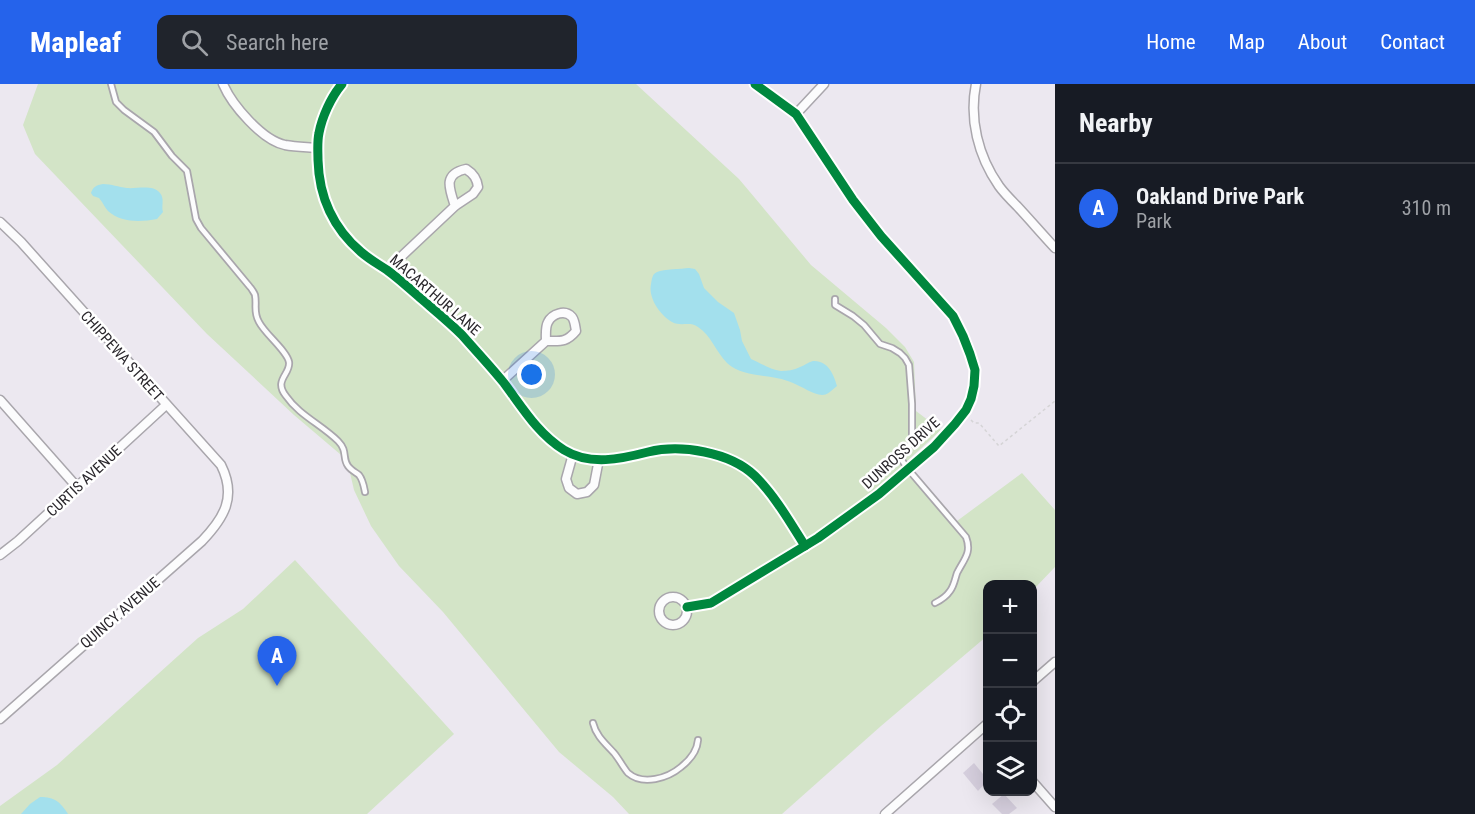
<!DOCTYPE html>
<html lang="en">
<head>
<meta charset="utf-8">
<style>
	:root { --surface:#171b24; --page:#20242c; --text:#f1f3f6; --muted:#9ea1a6; --line:#363941; --accent:#2563eb }
	body { margin:0; font-family:"Roboto Condensed",sans-serif; background:var(--page); color:var(--text) }
	.controls { position:absolute; right:18px; bottom:18px; display:grid; overflow:hidden; border-radius:12px; box-shadow:0 6px 24px #0002 }
	.controls button { width:54px; height:54px; display:grid; place-items:center; padding:0; border:0; border-bottom:2px solid var(--line); background:var(--surface); color:var(--text); font:30px sans-serif }
	.you { position:absolute; left:532px; top:291px; width:21px; height:21px; margin:-15px; border:4px solid #fff; border-radius:50%; background:#1a73e8; box-shadow:0 0 0 9px #1a73e833 }
	.badge { display:grid; place-items:center; width:39px; height:39px; border-radius:50%; background:var(--accent); color:#fff; font-size:20px; font-weight:700 }
	.pin { position:absolute; translate:-50% -50px; filter:drop-shadow(0 2px 3px #0008) }
	.pin::after { content:''; position:absolute; top:32px; width:21px; height:18px; background:inherit; clip-path:polygon(0 0,100% 0,50% 100%) }
	.list { margin:0; padding:0; list-style:none }
	h2 { display:flex; justify-content:space-between; align-items:center; height:78px; margin:0; padding:0 24px; font-size:26px }
	h2 small { font-size:20px; font-weight:400; color:var(--muted) }
	.list li { display:grid; grid-template-columns:39px 1fr auto; gap:18px; align-items:center; box-sizing:border-box; height:90px; padding:0 24px; border-top:2px solid var(--line) }
	.list b { display:block; font-size:22px; white-space:nowrap }
	.list p { margin:0; font-size:20px; white-space:nowrap; color:var(--muted) }
	.list em { font-size:20px; font-style:normal; color:var(--muted) }
	.icon { flex:none; width:33px; height:33px; fill:none; stroke:currentColor; stroke-width:2; stroke-linecap:round; stroke-linejoin:round }
	.map { position:relative; flex:none; width:1055px; height:730px; overflow:hidden }
	header { display:flex; align-items:center; gap:36px; box-sizing:border-box; height:84px; padding:0 30px; background:var(--accent); color:#fff }
	header strong { font-size:28px }
	nav { display:flex; gap:33px; margin-inline-start:auto; font-size:21px }
	.search { width:420px; height:54px; background:var(--page); display:flex; align-items:center; gap:15px; box-sizing:border-box; padding:0 21px; border-radius:12px; color:var(--muted); font-size:22px }
	main { display:flex }
	aside { flex:1; background:var(--surface) }
	.map>svg:first-child { display:block }
</style>
</head>
<body>
<header>
<strong>Mapleaf</strong>
<div class="search"><svg class="icon" aria-label="search" viewBox="0 0 24 24"><circle cx="10" cy="10" r="6"/><path d="M15 15l6 6"/></svg>Search here</div>
<nav><a>Home</a><a>Map</a><a>About</a><a>Contact</a></nav>
</header>
<main>
<div class="map">
<svg width="1055" height="730" viewBox="0 0 1055 730">
	<rect width="100%" height="100%" fill="#ece8f0"/>
	<!-- green -->
	<g fill="#d3e4c7">
		<path d="M38 0H636L739 95 811 181 886 244 905 263 914 278 916 327 941 346 906 378 957 437 1022 389 1055 426V483L1033 506 1032 500H988L987 552 881 642 782 730H629L613 713 559 668 443 528 399 482 371 442 354 406 347 376 294 331 207 250 35 70 23 41Z"/>
		<path d="M295 476 454 650 367 730H0V722L57 681 198 554 243 525Z"/>
	</g>
	<!-- water -->
	<g fill="#a3e0ed">
		<path d="M103 100C112 100 118 103 127 104 137 105 153 100 160 109 165 115 161 122 163 128L157 135C141 138 121 139 108 127 104 123 103 118 99 114L93 112 91 109C93 103 96 101 103 100Z"/>
		<path d="M689 184 695 185 699 190 704 204 718 218 734 229 740 246 742 257 751 275C761 279 770 286 781 287 787 287 794 286 800 283 804 282 808 278 813 277 828 276 834 291 837 302 832 306 828 311 822 311 814 311 801 302 793 299 771 289 745 295 727 279 716 268 711 251 698 243 690 237 681 243 672 238 660 231 648 214 651 200 652 195 652 190 657 188 664 185 681 185 689 184Z"/>
		<path d="M40 713C55 713 60 718 68 730H21L30 720Z"/>
	</g>
	<!-- building -->
	<g fill="#d6cfde">
		<path d="M974 679 987 695V697L978 707 963 689Z"/>
		<path d="M1004 710 1017 724 1009 730H1002L992 720Z"/>
	</g>
	<g fill="none" stroke-linecap="round" stroke-linejoin="round">
		<defs>
			<g id="service">
				<path d="M111 0 116 18 124 26 154 48 172 72 187 87 196 135 201 144 250 203C251 204 255 210 255 211 257 221 253 228 259 238 265 250 287 267 289 278 291 290 273 296 286 312 299 331 322 341 338 357 348 367 342 374 348 382 351 386 355 388 359 391 363 396 364 403 365 408"/>
				<path d="M835 215V221L853 232 864 241 880 260 892 264 900 269 905 274 909 281 912 320V358L905 368 899 372 908 385 966 453C972 469 964 475 957 489 955 495 954 502 950 507 946 513 941 516 935 519"/>
				<path d="M593 639C596 652 606 660 614 669 619 675 623 683 628 689 643 702 668 694 681 683 690 676 697 668 698 656"/>
			</g>
			<g id="minor">
				<path d="M223 0C232 21 262 56 285 61 296 63 307 63 318 64"/>
				<path d="M342 0C331 13 322 33 319 49 317 58 318 68 318 76 319 113 333 144 361 168 369 175 378 180 387 186 398 194 408 203 418 212 433 225 448 237 462 251 476 267 491 283 504 299 522 323 538 350 564 366 590 382 621 375 648 368 681 360 730 368 755 392 775 412 790 438 805 462"/>
				<path d="M976 0C969 35 978 72 999 102 1004 109 1011 116 1017 122 1030 136 1042 150 1055 164"/>
				<path d="M796 30 824 0"/>
				<path d="M0 138 21 158 221 381C237 413 224 434 202 457L0 635"/>
				<path d="M387 186 455 122 473 110 478 103C477 95 474 90 466 85 443 90 449 104 455 122"/>
				<path d="M502 297 546 257C560 257 566 259 576 247 575 242 575 237 572 233 565 225 552 230 548 238 545 243 546 252 546 257"/>
				<path d="M0 316 77 403"/>
				<path d="M573 370 566 395 569 404 577 410 587 408 594 401 599 375"/>
				<path d="M0 471 18 457 166 321"/>
				<circle cx="673" cy="527" r="14"/>
				<path d="M687 523 711 519 818 454 879 410 934 363 955 340 966 326 971 315 974 302 975 286 970 270 963 252 953 232 881 152 853 116 796 30 755 0"/>
				<path d="M1032 598 1055 578"/>
				<path d="M1032 697 1055 723"/>
				<path d="M885 730 988 639"/>
			</g>
		</defs>
		<!-- service casing -->
		<use href="#service" stroke="#a9a6ac" stroke-width="8"/>
		<!-- minor casing -->
		<use href="#minor" stroke="#a9a6ac" stroke-width="11"/>
		<!-- path -->
		<path stroke="#d5d4d6" stroke-width="1.5" stroke-dasharray="3 3" stroke-linecap="butt" d="M971 336 974 339H979L999 362 1055 317"/>
		<!-- service -->
		<use href="#service" stroke="#fcfcfd" stroke-width="4.5"/>
		<!-- minor -->
		<use href="#minor" stroke="#fcfcfd" stroke-width="8"/>
		<defs>
			<g id="cycleway">
				<path d="M342 0C331 13 322 33 319 49 317 58 318 68 318 76 319 113 333 144 361 168 369 175 378 180 387 186 398 194 408 203 418 212 433 225 448 237 462 251 476 267 491 283 504 299 522 323 538 350 564 366 590 382 621 375 648 368 681 360 730 368 755 392 775 412 790 438 805 462"/>
				<path d="M687 523 711 519 818 454 879 410 934 363 955 340 966 326 971 315 974 302 975 286 970 270 963 252 953 232 881 152 853 116 796 30 755 0"/>
			</g>
		</defs>
		<!-- cycleway casing -->
		<use href="#cycleway" stroke="#fff" stroke-width="13"/>
		<!-- cycleway -->
		<use href="#cycleway" stroke="#00873e" stroke-width="9"/>
	</g>
	<g text-anchor="middle" stroke-width="5" stroke-linejoin="round" paint-order="stroke">
		<!-- street labels -->
		<g font-size="15" fill="#2a272c" stroke="#fff">
			<text transform="translate(435 211) rotate(41)" y="5">MACARTHUR LANE</text>
			<text transform="translate(122 272) rotate(48)" y="5">CHIPPEWA STREET</text>
			<text transform="translate(901 369) rotate(-42)" y="5">DUNROSS DRIVE</text>
			<text transform="translate(84 397) rotate(-43)" y="5">CURTIS AVENUE</text>
			<text transform="translate(120 529) rotate(-41)" y="5">QUINCY AVENUE</text>
		</g>
	</g>
</svg>
<div class="controls">
<button>+</button>
<button>−</button>
<button><svg class="icon" aria-label="locate" viewBox="0 0 24 24"><circle cx="12" cy="12" r="6"/><path d="M12 2v4M12 18v4M2 12h4M18 12h4"/></svg></button>
<button><svg class="icon" aria-label="layers" viewBox="0 0 24 24"><path d="M12 4l9 5-9 5-9-5zM3 14l9 5 9-5"/></svg></button>
</div>
<div class="you"></div>
<div class="pin badge" style="left:277px;top:602px">A</div>
</div>
<aside>
<h2>Nearby<small></small></h2>
<ul class="list">
<li><span class="badge">A</span><div><b>Oakland Drive Park</b><p>Park</p></div><em>310 m</em></li>
</ul>
</aside>
</main>
</body>
</html>
